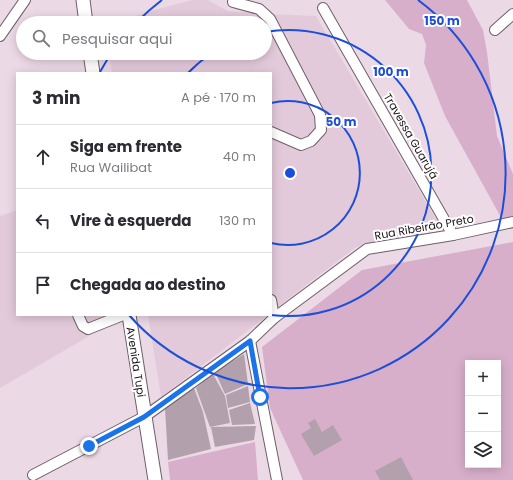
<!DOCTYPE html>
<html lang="pt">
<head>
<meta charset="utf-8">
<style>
	:root { --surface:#fff; --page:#f7f7f7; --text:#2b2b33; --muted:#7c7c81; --line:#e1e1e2 }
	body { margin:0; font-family:Poppins,sans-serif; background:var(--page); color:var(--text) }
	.controls { position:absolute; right:12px; bottom:12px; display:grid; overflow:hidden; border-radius:0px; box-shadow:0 2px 10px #0003 }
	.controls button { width:36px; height:36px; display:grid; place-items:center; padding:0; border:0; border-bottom:1px solid var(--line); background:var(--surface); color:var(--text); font:20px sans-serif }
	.stop { position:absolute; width:12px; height:12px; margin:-9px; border:3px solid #1a73e8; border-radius:50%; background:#fff }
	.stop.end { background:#1a73e8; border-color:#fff; box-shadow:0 1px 4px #0008 }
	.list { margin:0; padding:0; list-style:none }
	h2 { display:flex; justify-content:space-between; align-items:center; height:52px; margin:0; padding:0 16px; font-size:17px }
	h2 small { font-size:13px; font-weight:400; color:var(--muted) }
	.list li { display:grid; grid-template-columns:26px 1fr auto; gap:12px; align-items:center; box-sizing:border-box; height:64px; padding:0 16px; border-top:1px solid var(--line) }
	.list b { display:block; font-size:15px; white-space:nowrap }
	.list p { margin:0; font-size:13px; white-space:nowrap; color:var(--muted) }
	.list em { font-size:13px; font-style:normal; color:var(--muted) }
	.icon { flex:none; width:22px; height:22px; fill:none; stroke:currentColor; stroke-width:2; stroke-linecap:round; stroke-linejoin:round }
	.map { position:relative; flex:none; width:513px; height:480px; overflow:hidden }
	.search { position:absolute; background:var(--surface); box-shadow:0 2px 10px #0003; left:16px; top:16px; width:256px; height:44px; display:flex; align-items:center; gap:10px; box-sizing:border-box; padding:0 14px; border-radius:22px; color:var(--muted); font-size:15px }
	.panel { position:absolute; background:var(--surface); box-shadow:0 2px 10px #0003; left:16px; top:72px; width:256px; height:244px; border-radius:0px }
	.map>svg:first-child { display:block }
</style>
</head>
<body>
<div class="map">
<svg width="513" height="480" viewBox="0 0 513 480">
	<rect width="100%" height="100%" fill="#ecd9e6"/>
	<!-- built -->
	<g fill="#e3cadb">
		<path d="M193 0H208L228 11 266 14 316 16 442 229 356 247 271 312V73H112L109 53H265V23H114L154 10Z"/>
		<path d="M17 210V315H114L115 321 0 388V216Z"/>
		<path d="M148 315H268L161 397Z"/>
	</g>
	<!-- green -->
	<g fill="#d8afcb" fill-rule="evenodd">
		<path d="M385 0H467L483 30 487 52 497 136 513 174V218L503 221 445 116 424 63 426 45 422 34 409 29Z"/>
		<path d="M513 242V480H303L270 408 262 347 362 270ZM468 363H498V465H468Z"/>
		<path d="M255 442 258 480H170L168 462Z"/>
	</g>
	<!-- building -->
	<g fill="#b2a0ac">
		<path d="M244 354 248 384 225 394 215 372Z"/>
		<path d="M213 374 225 396 230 423 210 427 196 388Z"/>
		<path d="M248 386 250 402 228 408 226 395Z"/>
		<path d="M194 388 203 412 211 449 168 460 165 408Z"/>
		<path d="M250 403 255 424 232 425 229 410Z"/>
		<path d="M315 419 322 432 333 425 342 440 314 456 301 434 311 428 308 423Z"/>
		<path d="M256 426 254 440 215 447 211 427Z"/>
		<path d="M401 457 413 480H380L375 471Z"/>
	</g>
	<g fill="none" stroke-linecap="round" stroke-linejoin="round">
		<defs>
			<g id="minor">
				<path d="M233 2 259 9 270 19 320 115 321 130 311 141 301 145 271 132"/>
				<path d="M323 8 453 235"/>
				<path d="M495 30 513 14"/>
				<path d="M0 36 25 0"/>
				<path d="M271 300 274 318"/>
				<path d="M78 315 83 326 88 329 123 315"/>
				<path d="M250 341 277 480"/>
				<path d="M33 475 144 417 250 341 274 318 367 249 453 235 513 222"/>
			</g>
			<g id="major">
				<path d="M83 0 86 23"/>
				<path d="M90 53 93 73"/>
				<path d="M129 315 155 480"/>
			</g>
		</defs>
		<!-- minor casing -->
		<use href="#minor" stroke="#6f5f6a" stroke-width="12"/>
		<!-- major casing -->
		<use href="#major" stroke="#6f5f6a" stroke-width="15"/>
		<!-- minor -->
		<use href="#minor" stroke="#fff" stroke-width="10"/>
		<!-- major -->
		<use href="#major" stroke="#fff" stroke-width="13"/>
	</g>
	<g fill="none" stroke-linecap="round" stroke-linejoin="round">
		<!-- route -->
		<path stroke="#1a73e8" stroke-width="5" d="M89 446 144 417 250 341 260 397"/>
	</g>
	<!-- distance rings -->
	<g fill="none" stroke="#1d4ed8" stroke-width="2">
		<path d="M271 103A72 72 0 1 1 271 243"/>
		<path d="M188 73A143 143 0 0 1 212 53M265 32A143 143 0 1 1 271 315"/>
		<path d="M100 72A215 215 0 0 1 111 54M137 22A215 215 0 0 1 162 0M418 0A215 215 0 1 1 129 315"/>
	</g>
	<g text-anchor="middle" stroke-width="4" stroke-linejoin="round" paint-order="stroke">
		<!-- street labels -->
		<g font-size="11" fill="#1a1318" stroke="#fff">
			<text transform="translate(411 136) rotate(60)" y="4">Travessa Guarujá</text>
			<text transform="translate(424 227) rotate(-10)" y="4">Rua Ribeirão Preto</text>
			<text transform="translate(136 362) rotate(81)" y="4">Avenida Tupi</text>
		</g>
	</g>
	<circle cx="290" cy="173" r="6" fill="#1d4ed8" stroke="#fff" stroke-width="2"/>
	<g font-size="12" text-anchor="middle" font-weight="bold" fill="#1d4ed8" stroke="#fff" stroke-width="4" stroke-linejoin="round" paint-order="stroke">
		<text x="442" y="25">150 m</text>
		<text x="391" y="76">100 m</text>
		<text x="341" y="126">50 m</text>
	</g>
</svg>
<div class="controls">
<button>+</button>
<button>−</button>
<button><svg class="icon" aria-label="layers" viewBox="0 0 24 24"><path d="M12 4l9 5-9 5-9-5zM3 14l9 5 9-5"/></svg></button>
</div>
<div class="stop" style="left:260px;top:397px"></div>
<div class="stop end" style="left:89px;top:446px"></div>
<div class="search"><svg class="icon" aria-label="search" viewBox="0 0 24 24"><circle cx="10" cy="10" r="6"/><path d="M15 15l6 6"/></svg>Pesquisar aqui</div>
<section class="panel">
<h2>3 min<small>A pé · 170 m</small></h2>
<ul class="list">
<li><svg class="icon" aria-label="ahead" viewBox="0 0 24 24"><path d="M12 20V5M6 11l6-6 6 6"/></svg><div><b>Siga em frente</b><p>Rua Wailibat</p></div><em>40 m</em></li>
<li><svg class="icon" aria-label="left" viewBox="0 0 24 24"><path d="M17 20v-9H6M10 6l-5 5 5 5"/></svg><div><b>Vire à esquerda</b></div><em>130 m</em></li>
<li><svg class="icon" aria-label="arrive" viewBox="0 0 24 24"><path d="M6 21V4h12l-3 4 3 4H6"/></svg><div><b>Chegada ao destino</b></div></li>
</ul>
</section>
</div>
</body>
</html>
